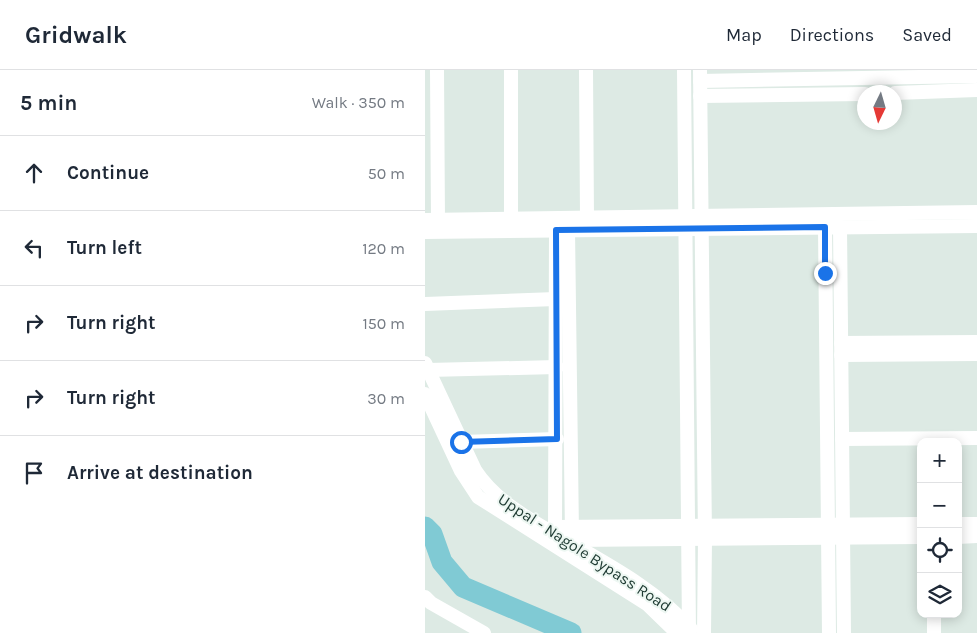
<!DOCTYPE html>
<html lang="en">
<head>
<meta charset="utf-8">
<style>
	:root { --surface:#fff; --page:#f6f6f7; --text:#1f2937; --muted:#747a83; --line:#e0e1e3 }
	body { margin:0; font-family:Karla,sans-serif; background:var(--page); color:var(--text) }
	.controls { position:absolute; right:15px; bottom:15px; display:grid; overflow:hidden; border-radius:10px; box-shadow:0 2px 12px #0003 }
	.controls button { width:45px; height:45px; display:grid; place-items:center; padding:0; border:0; border-bottom:1px solid var(--line); background:var(--surface); color:var(--text); font:25px sans-serif }
	.compass { position:absolute; left:432px; top:15px; width:45px; height:45px; border-radius:50%; background:var(--surface); box-shadow:0 2px 12px #0003; rotate:185deg }
	.stop { position:absolute; width:15px; height:15px; margin:-11px; border:4px solid #1a73e8; border-radius:50%; background:#fff }
	.stop.end { background:#1a73e8; border-color:#fff; box-shadow:0 1px 5px #0008 }
	.list { margin:0; padding:0; list-style:none }
	h2 { display:flex; justify-content:space-between; align-items:center; height:65px; margin:0; padding:0 20px; font-size:21px }
	h2 small { font-size:16px; font-weight:400; color:var(--muted) }
	.list li { display:grid; grid-template-columns:32px 1fr auto; gap:15px; align-items:center; box-sizing:border-box; height:75px; padding:0 20px; border-top:1px solid var(--line) }
	.list b { display:block; font-size:19px; white-space:nowrap }
	.list em { font-size:16px; font-style:normal; color:var(--muted) }
	.icon { flex:none; width:28px; height:28px; fill:none; stroke:currentColor; stroke-width:2; stroke-linecap:round; stroke-linejoin:round }
	.map { position:relative; flex:none; width:552px; height:563px; overflow:hidden }
	header { display:flex; align-items:center; gap:30px; box-sizing:border-box; height:70px; padding:0 25px; background:var(--surface); border-bottom:1px solid var(--line) }
	header strong { font-size:24px }
	nav { display:flex; gap:28px; margin-inline-start:auto; font-size:18px }
	main { display:flex }
	aside { flex:1; background:var(--surface) }
	.map>svg:first-child { display:block }
</style>
</head>
<body>
<header>
<strong>Gridwalk</strong>
<nav><a>Map</a><a>Directions</a><a>Saved</a></nav>
</header>
<main>
<aside>
<h2>5 min<small>Walk · 350 m</small></h2>
<ul class="list">
<li><svg class="icon" aria-label="ahead" viewBox="0 0 24 24"><path d="M12 20V5M6 11l6-6 6 6"/></svg><div><b>Continue</b></div><em>50 m</em></li>
<li><svg class="icon" aria-label="left" viewBox="0 0 24 24"><path d="M17 20v-9H6M10 6l-5 5 5 5"/></svg><div><b>Turn left</b></div><em>120 m</em></li>
<li><svg class="icon" aria-label="right" viewBox="0 0 24 24"><path d="M7 20v-9h11M14 6l5 5-5 5"/></svg><div><b>Turn right</b></div><em>150 m</em></li>
<li><svg class="icon" aria-label="right" viewBox="0 0 24 24"><path d="M7 20v-9h11M14 6l5 5-5 5"/></svg><div><b>Turn right</b></div><em>30 m</em></li>
<li><svg class="icon" aria-label="arrive" viewBox="0 0 24 24"><path d="M6 21V4h12l-3 4 3 4H6"/></svg><div><b>Arrive at destination</b></div></li>
</ul>
</aside>
<div class="map">
<svg width="552" height="563" viewBox="0 0 552 563">
	<rect width="100%" height="100%" fill="#ddeae4"/>
	<g fill="none" stroke-linecap="round" stroke-linejoin="round">
		<!-- river -->
		<path stroke="#80cad4" stroke-width="21" d="M0 457 7 464 17 492 38 517 146 563"/>
		<!-- minor -->
		<g stroke="#fff" stroke-width="14">
			<path d="M12 0 13 150"/>
			<path d="M86 0V149"/>
			<path d="M161 0 162 148"/>
			<path d="M259 0 264 563"/>
			<path d="M275 0 280 469 279 563"/>
			<path d="M275 11 550 6"/>
			<path d="M470 23 552 20"/>
			<path d="M275 26 440 24"/>
			<path d="M0 150 552 142"/>
			<path d="M400 157 404 563"/>
			<path d="M415 157 419 563"/>
			<path d="M143 160 147 464"/>
			<path d="M0 162 552 156"/>
			<path d="M0 234 131 229"/>
			<path d="M416 273 552 272"/>
			<path d="M416 285 552 284"/>
			<path d="M0 293 50 400C72 434 114 455 149 475 191 499 234 523 266 559"/>
			<path d="M3 300 132 297"/>
			<path d="M0 324 36 401 53 427 222 534 252 563"/>
			<path d="M417 369 552 368"/>
			<path d="M36 372 132 369"/>
			<path d="M533 454H552"/>
			<path d="M130 457 496 454"/>
			<path d="M130 464 131 160"/>
			<path d="M533 467 552 466"/>
			<path d="M147 470 496 467"/>
			<path d="M0 527 6 533 59 563"/>
			<path d="M509 544V563"/>
		</g>
	</g>
	<g fill="none" stroke-linecap="round" stroke-linejoin="round">
		<!-- route -->
		<path stroke="#1a73e8" stroke-width="6" d="M36 372 132 369 131 160 400 157V203"/>
	</g>
	<g text-anchor="middle" stroke-width="4" stroke-linejoin="round" paint-order="stroke">
		<!-- street labels -->
		<g font-size="16" fill="#1e3a32" stroke="#edf7f2">
			<text transform="translate(160 482) rotate(33)" y="6">Uppal - Nagole Bypass Road</text>
		</g>
	</g>
</svg>
<div class="controls">
<button>+</button>
<button>−</button>
<button><svg class="icon" aria-label="locate" viewBox="0 0 24 24"><circle cx="12" cy="12" r="6"/><path d="M12 2v4M12 18v4M2 12h4M18 12h4"/></svg></button>
<button><svg class="icon" aria-label="layers" viewBox="0 0 24 24"><path d="M12 4l9 5-9 5-9-5zM3 14l9 5 9-5"/></svg></button>
</div>
<svg class="compass" viewBox="-18 -18 36 36"><path d="M0-13l5 13h-10z" fill="#e53935"/><path d="M0 13l5-13h-10z" fill="#747a83"/></svg>
<div class="stop" style="left:36px;top:372px"></div>
<div class="stop end" style="left:400px;top:203px"></div>
</div>
</main>
</body>
</html>
